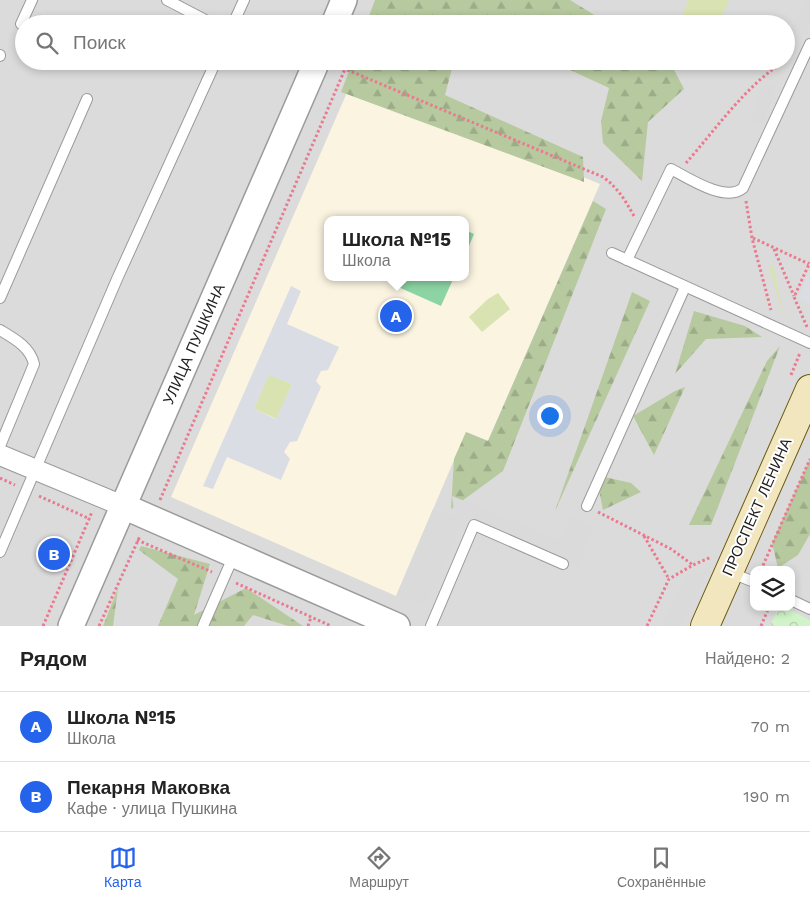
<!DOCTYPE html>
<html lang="ru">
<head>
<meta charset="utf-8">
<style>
	:root { --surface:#fff; --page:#f6f6f6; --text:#222; --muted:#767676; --line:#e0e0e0; --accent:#2563eb }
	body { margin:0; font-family:"Work Sans",sans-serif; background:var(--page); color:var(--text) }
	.controls { position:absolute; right:15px; bottom:15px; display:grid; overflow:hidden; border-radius:10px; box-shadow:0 2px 8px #0003 }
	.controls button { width:45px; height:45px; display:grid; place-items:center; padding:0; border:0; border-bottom:1px solid var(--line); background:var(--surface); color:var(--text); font:25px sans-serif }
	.you { position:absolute; left:549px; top:415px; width:18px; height:18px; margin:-12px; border:4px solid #fff; border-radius:50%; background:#1a73e8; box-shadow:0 0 0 8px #1a73e833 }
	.badge { display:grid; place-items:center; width:32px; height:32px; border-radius:50%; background:var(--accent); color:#fff; font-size:16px; font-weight:700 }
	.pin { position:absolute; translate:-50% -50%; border:2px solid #fff; box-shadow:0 1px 5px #0006 }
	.popup { position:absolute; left:324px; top:216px; width:145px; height:65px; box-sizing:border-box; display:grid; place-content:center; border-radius:10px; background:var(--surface); filter:drop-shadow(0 1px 4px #0005); font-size:16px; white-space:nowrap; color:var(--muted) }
	.popup b { font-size:19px; color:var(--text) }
	.popup::after { content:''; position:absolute; left:50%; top:100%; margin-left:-10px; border:10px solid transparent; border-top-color:var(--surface) }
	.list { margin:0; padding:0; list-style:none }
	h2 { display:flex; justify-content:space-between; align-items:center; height:65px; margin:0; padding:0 20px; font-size:21px }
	h2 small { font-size:16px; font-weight:400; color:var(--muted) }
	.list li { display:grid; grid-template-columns:32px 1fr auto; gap:15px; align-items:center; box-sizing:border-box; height:70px; padding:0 20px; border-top:1px solid var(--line) }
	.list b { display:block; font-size:19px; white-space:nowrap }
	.list p { margin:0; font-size:16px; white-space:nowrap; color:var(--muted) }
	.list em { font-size:16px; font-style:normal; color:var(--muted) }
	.icon { flex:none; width:28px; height:28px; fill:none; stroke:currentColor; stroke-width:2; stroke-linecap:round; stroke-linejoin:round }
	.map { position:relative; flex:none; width:810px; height:626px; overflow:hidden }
	.search { position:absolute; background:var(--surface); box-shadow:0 2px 8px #0003; left:15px; right:15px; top:15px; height:55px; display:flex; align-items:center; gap:12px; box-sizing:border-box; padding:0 18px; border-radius:28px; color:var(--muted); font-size:19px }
	.sheet { height:205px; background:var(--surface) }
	nav { display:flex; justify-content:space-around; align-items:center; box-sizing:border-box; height:70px; border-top:1px solid var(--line); background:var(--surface); font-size:14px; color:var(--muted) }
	nav a { display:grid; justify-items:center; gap:2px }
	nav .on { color:var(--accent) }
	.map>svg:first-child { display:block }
</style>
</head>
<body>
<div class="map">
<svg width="810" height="626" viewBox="0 0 810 626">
	<defs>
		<pattern id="forest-firs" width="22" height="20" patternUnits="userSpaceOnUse" patternTransform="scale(1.25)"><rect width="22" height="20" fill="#b7c99f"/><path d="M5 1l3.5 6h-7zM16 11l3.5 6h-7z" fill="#9dac88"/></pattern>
		<pattern id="park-crowns" width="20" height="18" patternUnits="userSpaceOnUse" patternTransform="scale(1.25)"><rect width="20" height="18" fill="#d0f3c7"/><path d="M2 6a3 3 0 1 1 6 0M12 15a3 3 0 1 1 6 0" fill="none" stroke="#b2d0aa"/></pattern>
	</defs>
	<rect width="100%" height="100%" fill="#eee9e5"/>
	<!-- residential -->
	<path fill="#dcdbdb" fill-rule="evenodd" d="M0 0H810V626H0ZM24 24H786V61H24ZM327 220H465V277H327ZM754 570H791V607H754Z"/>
	<!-- education -->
	<path fill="#fbf4e1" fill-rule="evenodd" d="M352 81 600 184 488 441 466 432 396 596 171 497ZM327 220H465V277H327Z"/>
	<!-- grass -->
	<g fill="#d8e3b1">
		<path d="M688 0H729L718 24H680Z"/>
		<path d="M773 265 785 322 769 266Z"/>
		<path d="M498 293 510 309 482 332 469 317 488 299Z"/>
		<path d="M269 374 292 384 277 419 254 409Z"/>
	</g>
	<!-- forest -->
	<g fill="url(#forest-firs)">
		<path d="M375 0H570L609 24H469L465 22V24H366Z"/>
		<path d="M353 61H454L445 95 583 157 584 182 341 92Z"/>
		<path d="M551 61 670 62 684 89 648 122 642 181 603 143 601 121 609 88Z"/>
		<path d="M593 201 606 209 503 471 451 509 454 459 466 432 488 441Z"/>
		<path d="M632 292 650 301 555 511Z"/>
		<path d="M694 311 745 326 762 337 706 339 675 374Z"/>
		<path d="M780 346 711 525H689L767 361Z"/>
		<path d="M685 387 654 455 633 416 675 391Z"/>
		<path d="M810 459V534L798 555 778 568 772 543Z"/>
		<path d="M596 475 631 483 641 492 603 510Z"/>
		<path d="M141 546 210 564 194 615 246 588 303 626H288L253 615 244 626H158L178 579 139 550Z"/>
		<path d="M118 588 113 626H103Z"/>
	</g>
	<!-- park -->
	<path fill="url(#park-crowns)" d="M779 607H784L810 620V626H770Z"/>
	<!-- pitch -->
	<g fill="#8cd4a4">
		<path d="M465 230 474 234 465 255Z"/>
		<path d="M399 277H454L441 306 396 286Z"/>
	</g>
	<!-- parking -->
	<g fill="#dadada">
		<path d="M805 0H810V25L805 36 791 30Z"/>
		<path d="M765 82 776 86 763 124 751 120Z"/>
		<path d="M452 496 561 540 572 517 594 526 578 567 464 517 436 587 424 605 396 596 433 509 452 517 454 512Z"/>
		<path d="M708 567 682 626H663L684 578Z"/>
	</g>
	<!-- plaza -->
	<g fill="#dadde4" fill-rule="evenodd">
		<path d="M810 271V304L798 298Z"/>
		<path d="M291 286 301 291 287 324 339 347 328 370 321 371 316 381 321 387 297 441 290 442 284 452 290 459 281 480 227 457 213 489 203 486ZM269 375 292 384 276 419 254 409Z"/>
	</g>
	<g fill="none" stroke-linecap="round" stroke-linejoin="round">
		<defs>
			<g id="service">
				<path d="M167 0 213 24"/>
				<path d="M21 24 32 0"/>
				<path d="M233 24 244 0"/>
				<path d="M0 55V56"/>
				<path d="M612 253 810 343"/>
				<path d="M627 260 671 169C688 178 726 203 743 188L810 44"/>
				<path d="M0 298 87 99"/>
				<path d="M0 330C15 339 30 347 34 364L0 446"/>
				<path d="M587 506 685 287"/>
				<path d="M0 552 117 279 216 61"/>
				<path d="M729 572 754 582"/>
				<path d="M791 600 810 609"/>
				<path d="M203 626 234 555"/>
				<path d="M431 626 474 525 563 564"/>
			</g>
			<path id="minor" d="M0 455 123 506"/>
			<g id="tertiary">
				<path d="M334 24 344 0"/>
				<path d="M123 506 397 626"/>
				<path d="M71 626 317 61"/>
			</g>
			<path id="secondary" d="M705 626 810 389"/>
		</defs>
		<!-- service casing -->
		<use href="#service" stroke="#9b9b9b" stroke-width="12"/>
		<!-- minor casing -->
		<use href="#minor" stroke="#9b9b9b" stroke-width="22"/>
		<!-- tertiary casing -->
		<use href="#tertiary" stroke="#9b9b9b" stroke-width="28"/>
		<!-- secondary casing -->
		<use href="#secondary" stroke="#695a11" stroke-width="30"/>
		<!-- path -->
		<g stroke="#ea7a8f" stroke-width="3" stroke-dasharray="2.5 2.5" stroke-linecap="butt">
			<path d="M338 66 603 177C618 188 625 200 634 216"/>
			<path d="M686 163C716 129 747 84 785 61"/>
			<path d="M746 201 752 238 771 310"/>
			<path d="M753 238 809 264"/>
			<path d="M774 249 794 296"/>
			<path d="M807 327 794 297 810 262"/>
			<path d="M791 375 800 353"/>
			<path d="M0 478 15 485"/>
			<path d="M39 496 90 519"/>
			<path d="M160 500 345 69"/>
			<path d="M598 512 671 549 693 565"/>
			<path d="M644 536 669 579"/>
			<path d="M137 540 212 572"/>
			<path d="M761 570 810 459"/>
			<path d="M236 583 331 626"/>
			<path d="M43 626 92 512"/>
			<path d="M99 626 140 536"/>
			<path d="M308 626 311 617"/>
			<path d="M647 626 669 579 693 565 711 557"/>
			<path d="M761 626 769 607"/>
		</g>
		<!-- service -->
		<use href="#service" stroke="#fff" stroke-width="10"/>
		<!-- minor -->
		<use href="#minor" stroke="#fff" stroke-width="20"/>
		<!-- tertiary -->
		<use href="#tertiary" stroke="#fff" stroke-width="25"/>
		<!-- secondary -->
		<use href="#secondary" stroke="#f2e6bf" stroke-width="28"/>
	</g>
	<g text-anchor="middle" stroke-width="4" stroke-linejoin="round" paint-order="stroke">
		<!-- street labels -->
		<g font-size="15" fill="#1e1e1e" stroke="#fff">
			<text transform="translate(194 344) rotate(-66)" y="5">УЛИЦА ПУШКИНА</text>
			<text transform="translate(757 507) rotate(-66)" y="5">ПРОСПЕКТ ЛЕНИНА</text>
		</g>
	</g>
</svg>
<div class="controls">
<button><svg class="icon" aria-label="layers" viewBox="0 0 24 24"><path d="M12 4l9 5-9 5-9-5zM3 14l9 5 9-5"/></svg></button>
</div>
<div class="you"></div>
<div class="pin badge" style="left:396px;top:316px">A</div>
<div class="popup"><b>Школа №15</b>Школа</div>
<div class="pin badge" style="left:54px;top:554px">B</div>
<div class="search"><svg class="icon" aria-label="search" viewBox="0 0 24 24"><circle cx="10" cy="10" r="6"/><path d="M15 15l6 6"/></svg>Поиск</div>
</div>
<section class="sheet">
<h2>Рядом<small>Найдено: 2</small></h2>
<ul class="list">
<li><span class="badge">A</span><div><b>Школа №15</b><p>Школа</p></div><em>70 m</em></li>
<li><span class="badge">B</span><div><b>Пекарня Маковка</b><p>Кафе · улица Пушкина</p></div><em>190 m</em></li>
</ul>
</section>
<nav>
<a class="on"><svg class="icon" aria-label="map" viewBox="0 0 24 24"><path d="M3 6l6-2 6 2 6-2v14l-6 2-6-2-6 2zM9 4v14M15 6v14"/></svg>Карта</a>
<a><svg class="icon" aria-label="directions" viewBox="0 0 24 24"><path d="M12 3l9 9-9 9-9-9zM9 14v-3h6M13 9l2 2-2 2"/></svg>Маршрут</a>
<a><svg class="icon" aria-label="saved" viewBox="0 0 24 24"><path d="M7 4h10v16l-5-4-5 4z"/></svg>Сохранённые</a>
</nav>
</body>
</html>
